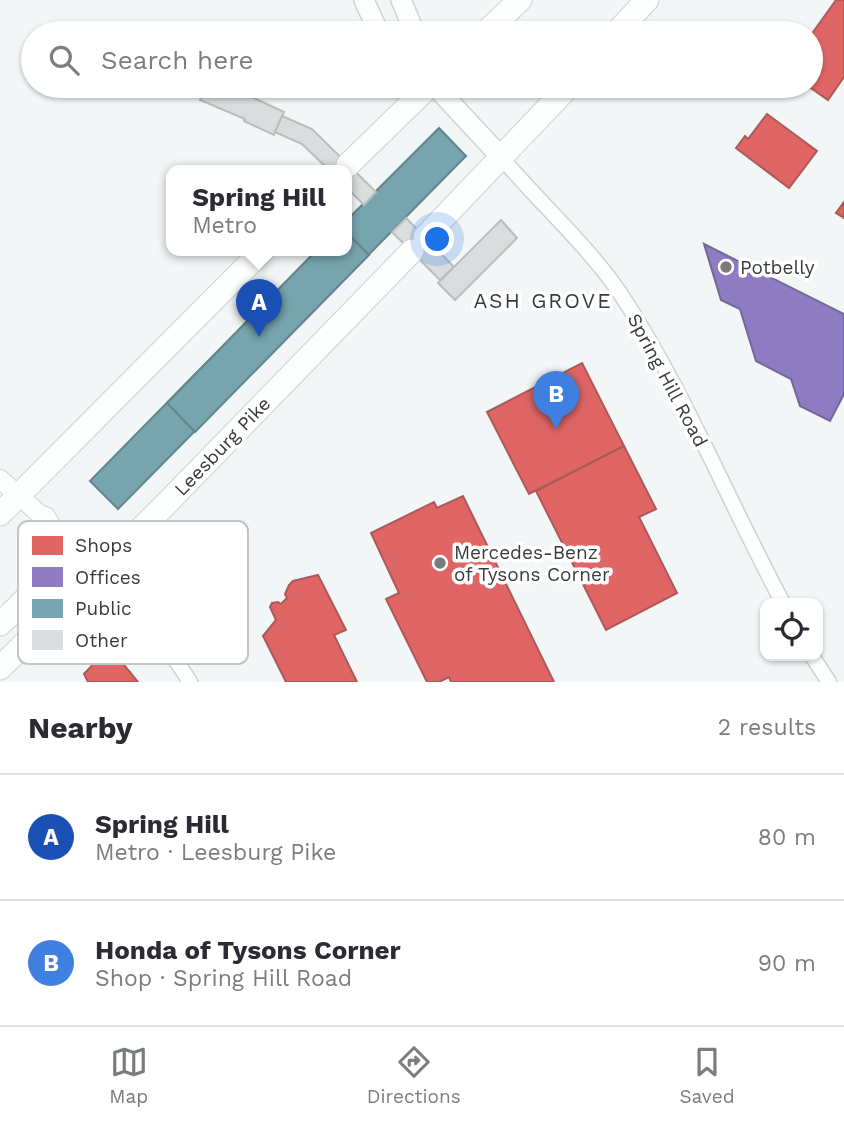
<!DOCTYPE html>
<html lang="en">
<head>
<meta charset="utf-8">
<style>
	:root { --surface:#fff; --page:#f2f2f3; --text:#2b2b33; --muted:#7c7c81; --line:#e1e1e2; --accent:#797c7c }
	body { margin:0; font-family:"Work Sans",sans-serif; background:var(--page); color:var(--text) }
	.controls { position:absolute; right:21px; bottom:21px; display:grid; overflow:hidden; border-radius:14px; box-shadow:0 2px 5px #0004 }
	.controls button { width:63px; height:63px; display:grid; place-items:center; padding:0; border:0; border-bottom:2px solid var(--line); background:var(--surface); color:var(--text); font:35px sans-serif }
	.you { position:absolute; left:438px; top:240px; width:24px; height:24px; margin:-18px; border:5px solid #fff; border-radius:50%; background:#1a73e8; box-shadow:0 0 0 10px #1a73e833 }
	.badge { display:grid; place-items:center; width:46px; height:46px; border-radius:50%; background:var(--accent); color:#fff; font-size:23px; font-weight:700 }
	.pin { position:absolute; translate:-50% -58px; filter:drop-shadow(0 2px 4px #0008) }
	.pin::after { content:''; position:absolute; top:37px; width:24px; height:21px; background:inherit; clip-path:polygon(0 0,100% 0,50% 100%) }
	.popup { position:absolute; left:166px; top:165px; width:186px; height:91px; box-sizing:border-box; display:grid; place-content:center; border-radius:14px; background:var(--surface); filter:drop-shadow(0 2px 5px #0005); font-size:23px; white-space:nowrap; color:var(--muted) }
	.popup b { font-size:26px; color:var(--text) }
	.popup::after { content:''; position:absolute; left:50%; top:100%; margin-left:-14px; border:14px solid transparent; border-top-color:var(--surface) }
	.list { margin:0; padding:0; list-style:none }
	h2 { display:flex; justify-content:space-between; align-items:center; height:91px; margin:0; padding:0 28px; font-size:30px }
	h2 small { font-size:23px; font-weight:400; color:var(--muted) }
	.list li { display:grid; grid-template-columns:46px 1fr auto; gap:21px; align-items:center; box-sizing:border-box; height:126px; padding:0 28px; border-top:2px solid var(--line) }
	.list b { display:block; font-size:26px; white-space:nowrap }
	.list p { margin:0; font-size:23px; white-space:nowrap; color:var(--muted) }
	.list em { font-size:23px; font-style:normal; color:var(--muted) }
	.icon { flex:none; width:38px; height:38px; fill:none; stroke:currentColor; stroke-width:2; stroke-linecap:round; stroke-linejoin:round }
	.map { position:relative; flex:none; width:844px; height:682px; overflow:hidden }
	.search { position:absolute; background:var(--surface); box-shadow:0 2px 5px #0004; left:21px; right:21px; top:21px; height:77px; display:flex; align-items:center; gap:18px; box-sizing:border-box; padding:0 24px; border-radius:38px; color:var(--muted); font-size:26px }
	.sheet { height:343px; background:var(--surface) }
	nav { display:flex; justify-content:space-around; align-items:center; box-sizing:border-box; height:98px; border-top:2px solid var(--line); background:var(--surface); font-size:19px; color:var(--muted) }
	nav a { display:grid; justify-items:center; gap:4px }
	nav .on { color:var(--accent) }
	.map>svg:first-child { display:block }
</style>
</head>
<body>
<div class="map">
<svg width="844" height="682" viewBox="0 0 844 682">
	<rect width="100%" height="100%" fill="#f2f6f6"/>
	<!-- shops -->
	<g fill="#e06666" stroke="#ae5959" stroke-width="2">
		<path d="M836 0H844V77L828 100 808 86H811V62L815 57 811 54V35Z"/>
		<path d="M767 114 817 151 789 188 736 148 745 136 748 139Z"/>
		<path d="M844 202V218L836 213Z"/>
		<path d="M582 363 624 446 529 494 487 412Z"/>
		<path d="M624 446 656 509 639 517 677 593 606 630 536 491Z"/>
		<path d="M463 496 554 682H451L449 677 439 682H427L386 599 399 593 371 533 434 502 437 508Z"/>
		<path d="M318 575 346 630 334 635 357 682H286L263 636 276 620 270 607 272 603 278 602 281 604 287 598 285 594 289 585 293 581Z"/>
		<path d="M104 657 120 660 138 682H88L84 674 97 660Z"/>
	</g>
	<!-- offices -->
	<path fill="#8e7cc3" stroke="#74689a" stroke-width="2" d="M704 244 844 314V394L830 421 800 406 791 379 756 361 740 309 721 300Z"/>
	<!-- public -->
	<g fill="#76a5af" stroke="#63858c" stroke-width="2">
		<path d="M439 128 466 156 118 509 90 481 316 251H346V221Z"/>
		<path d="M346 232 369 255 195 432 167 403 316 251H346Z"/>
	</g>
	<!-- building -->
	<g fill="#dadddd" stroke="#babdbd" stroke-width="2">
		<path d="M207 86H228L284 112 274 135 244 121 245 119 200 100Z"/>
		<path d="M282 116 312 129 376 192 364 205 346 187V171H330L302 144 275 132Z"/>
		<path d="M406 218 454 267 440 280 392 232Z"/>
		<path d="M501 220 517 238 455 300 438 283Z"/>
	</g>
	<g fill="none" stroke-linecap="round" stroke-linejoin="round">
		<defs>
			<g id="minor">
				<path d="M501 157C538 201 588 246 620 293 684 390 728 501 783 603"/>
				<path d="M98 572C132 606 165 641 190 682"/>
				<path d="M812 656 829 682"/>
			</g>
			<path id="tertiary" d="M0 479 44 518 98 572"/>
			<g id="secondary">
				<path d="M364 0 379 33"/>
				<path d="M401 0 415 33"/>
				<path d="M435 86 501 157"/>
			</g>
			<g id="trunk">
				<path d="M485 33 520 0"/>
				<path d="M616 33 647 0"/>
				<path d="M348 165 429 86"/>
				<path d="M425 237 569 86"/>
				<path d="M0 514 262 251"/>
				<path d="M0 624C27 598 72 560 44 518"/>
				<path d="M0 668 168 502 412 251"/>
			</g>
		</defs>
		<!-- minor casing -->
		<use href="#minor" stroke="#d0d3d3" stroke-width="17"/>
		<!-- tertiary casing -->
		<use href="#tertiary" stroke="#d0d3d3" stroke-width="20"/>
		<!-- secondary casing -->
		<use href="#secondary" stroke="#d0d3d3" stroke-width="22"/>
		<!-- trunk casing -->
		<use href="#trunk" stroke="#d0d3d3" stroke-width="25"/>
		<!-- minor -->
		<use href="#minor" stroke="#fdfefe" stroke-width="14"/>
		<!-- tertiary -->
		<use href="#tertiary" stroke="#fdfefe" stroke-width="18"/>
		<!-- secondary -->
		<use href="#secondary" stroke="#fdfefe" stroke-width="19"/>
		<!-- trunk -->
		<use href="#trunk" stroke="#fdfefe" stroke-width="23"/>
	</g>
	<!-- markers -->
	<g fill="#797c7c" stroke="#fff" stroke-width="2.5">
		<circle cx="726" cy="267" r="7"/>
		<circle cx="440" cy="563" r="7"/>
	</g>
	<g text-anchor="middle" stroke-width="7" stroke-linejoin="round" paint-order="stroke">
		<!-- poi labels -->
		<g font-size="19" fill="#383b3b" stroke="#fff" text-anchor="start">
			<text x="740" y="274">Potbelly</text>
			<text x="454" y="559">Mercedes-Benz<tspan x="454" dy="22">of Tysons Corner</tspan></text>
		</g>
		<!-- street labels -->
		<g font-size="19" fill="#383b3b" stroke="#fff">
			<text transform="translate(668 380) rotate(62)" y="7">Spring Hill Road</text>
			<text transform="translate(222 446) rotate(-46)" y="7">Leesburg Pike</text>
		</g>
		<!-- neighbourhood labels -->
		<g font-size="21" letter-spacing="2" fill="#383b3b" stroke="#fff">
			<text x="543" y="308">ASH GROVE</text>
		</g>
	</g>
	<!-- legend -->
	<rect x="18" y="521" width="230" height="143" rx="10" fill="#fff" stroke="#c3c4c4" stroke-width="2"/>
	<rect x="32" y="536" width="31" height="19" fill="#e06666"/>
	<rect x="32" y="567" width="31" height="20" fill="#8e7cc3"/>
	<rect x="32" y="599" width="31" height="19" fill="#76a5af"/>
	<rect x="32" y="630" width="31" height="20" fill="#dadddd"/>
	<g font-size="19" fill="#383b3b">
		<text x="75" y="552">Shops</text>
		<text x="75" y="584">Offices</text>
		<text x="75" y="615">Public</text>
		<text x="75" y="647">Other</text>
	</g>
</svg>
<div class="controls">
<button><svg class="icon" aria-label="locate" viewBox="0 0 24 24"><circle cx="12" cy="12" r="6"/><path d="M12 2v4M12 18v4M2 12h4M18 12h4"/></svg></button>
</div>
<div class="you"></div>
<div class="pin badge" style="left:259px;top:337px;background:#1a4fb4">A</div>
<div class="popup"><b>Spring Hill</b>Metro</div>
<div class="pin badge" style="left:556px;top:429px;background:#3f7fe0">B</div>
<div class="search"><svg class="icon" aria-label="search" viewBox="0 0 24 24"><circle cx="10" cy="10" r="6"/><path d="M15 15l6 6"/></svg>Search here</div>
</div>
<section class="sheet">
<h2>Nearby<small>2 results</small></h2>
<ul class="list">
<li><span class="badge" style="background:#1a4fb4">A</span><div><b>Spring Hill</b><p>Metro · Leesburg Pike</p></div><em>80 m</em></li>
<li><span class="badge" style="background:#3f7fe0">B</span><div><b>Honda of Tysons Corner</b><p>Shop · Spring Hill Road</p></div><em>90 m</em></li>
</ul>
</section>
<nav>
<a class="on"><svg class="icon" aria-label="map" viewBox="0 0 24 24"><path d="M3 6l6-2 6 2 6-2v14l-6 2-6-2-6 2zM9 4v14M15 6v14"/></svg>Map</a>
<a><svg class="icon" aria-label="directions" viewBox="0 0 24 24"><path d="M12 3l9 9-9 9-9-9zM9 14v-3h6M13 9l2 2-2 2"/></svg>Directions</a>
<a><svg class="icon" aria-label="saved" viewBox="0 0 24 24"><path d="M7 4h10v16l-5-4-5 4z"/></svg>Saved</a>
</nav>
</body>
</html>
